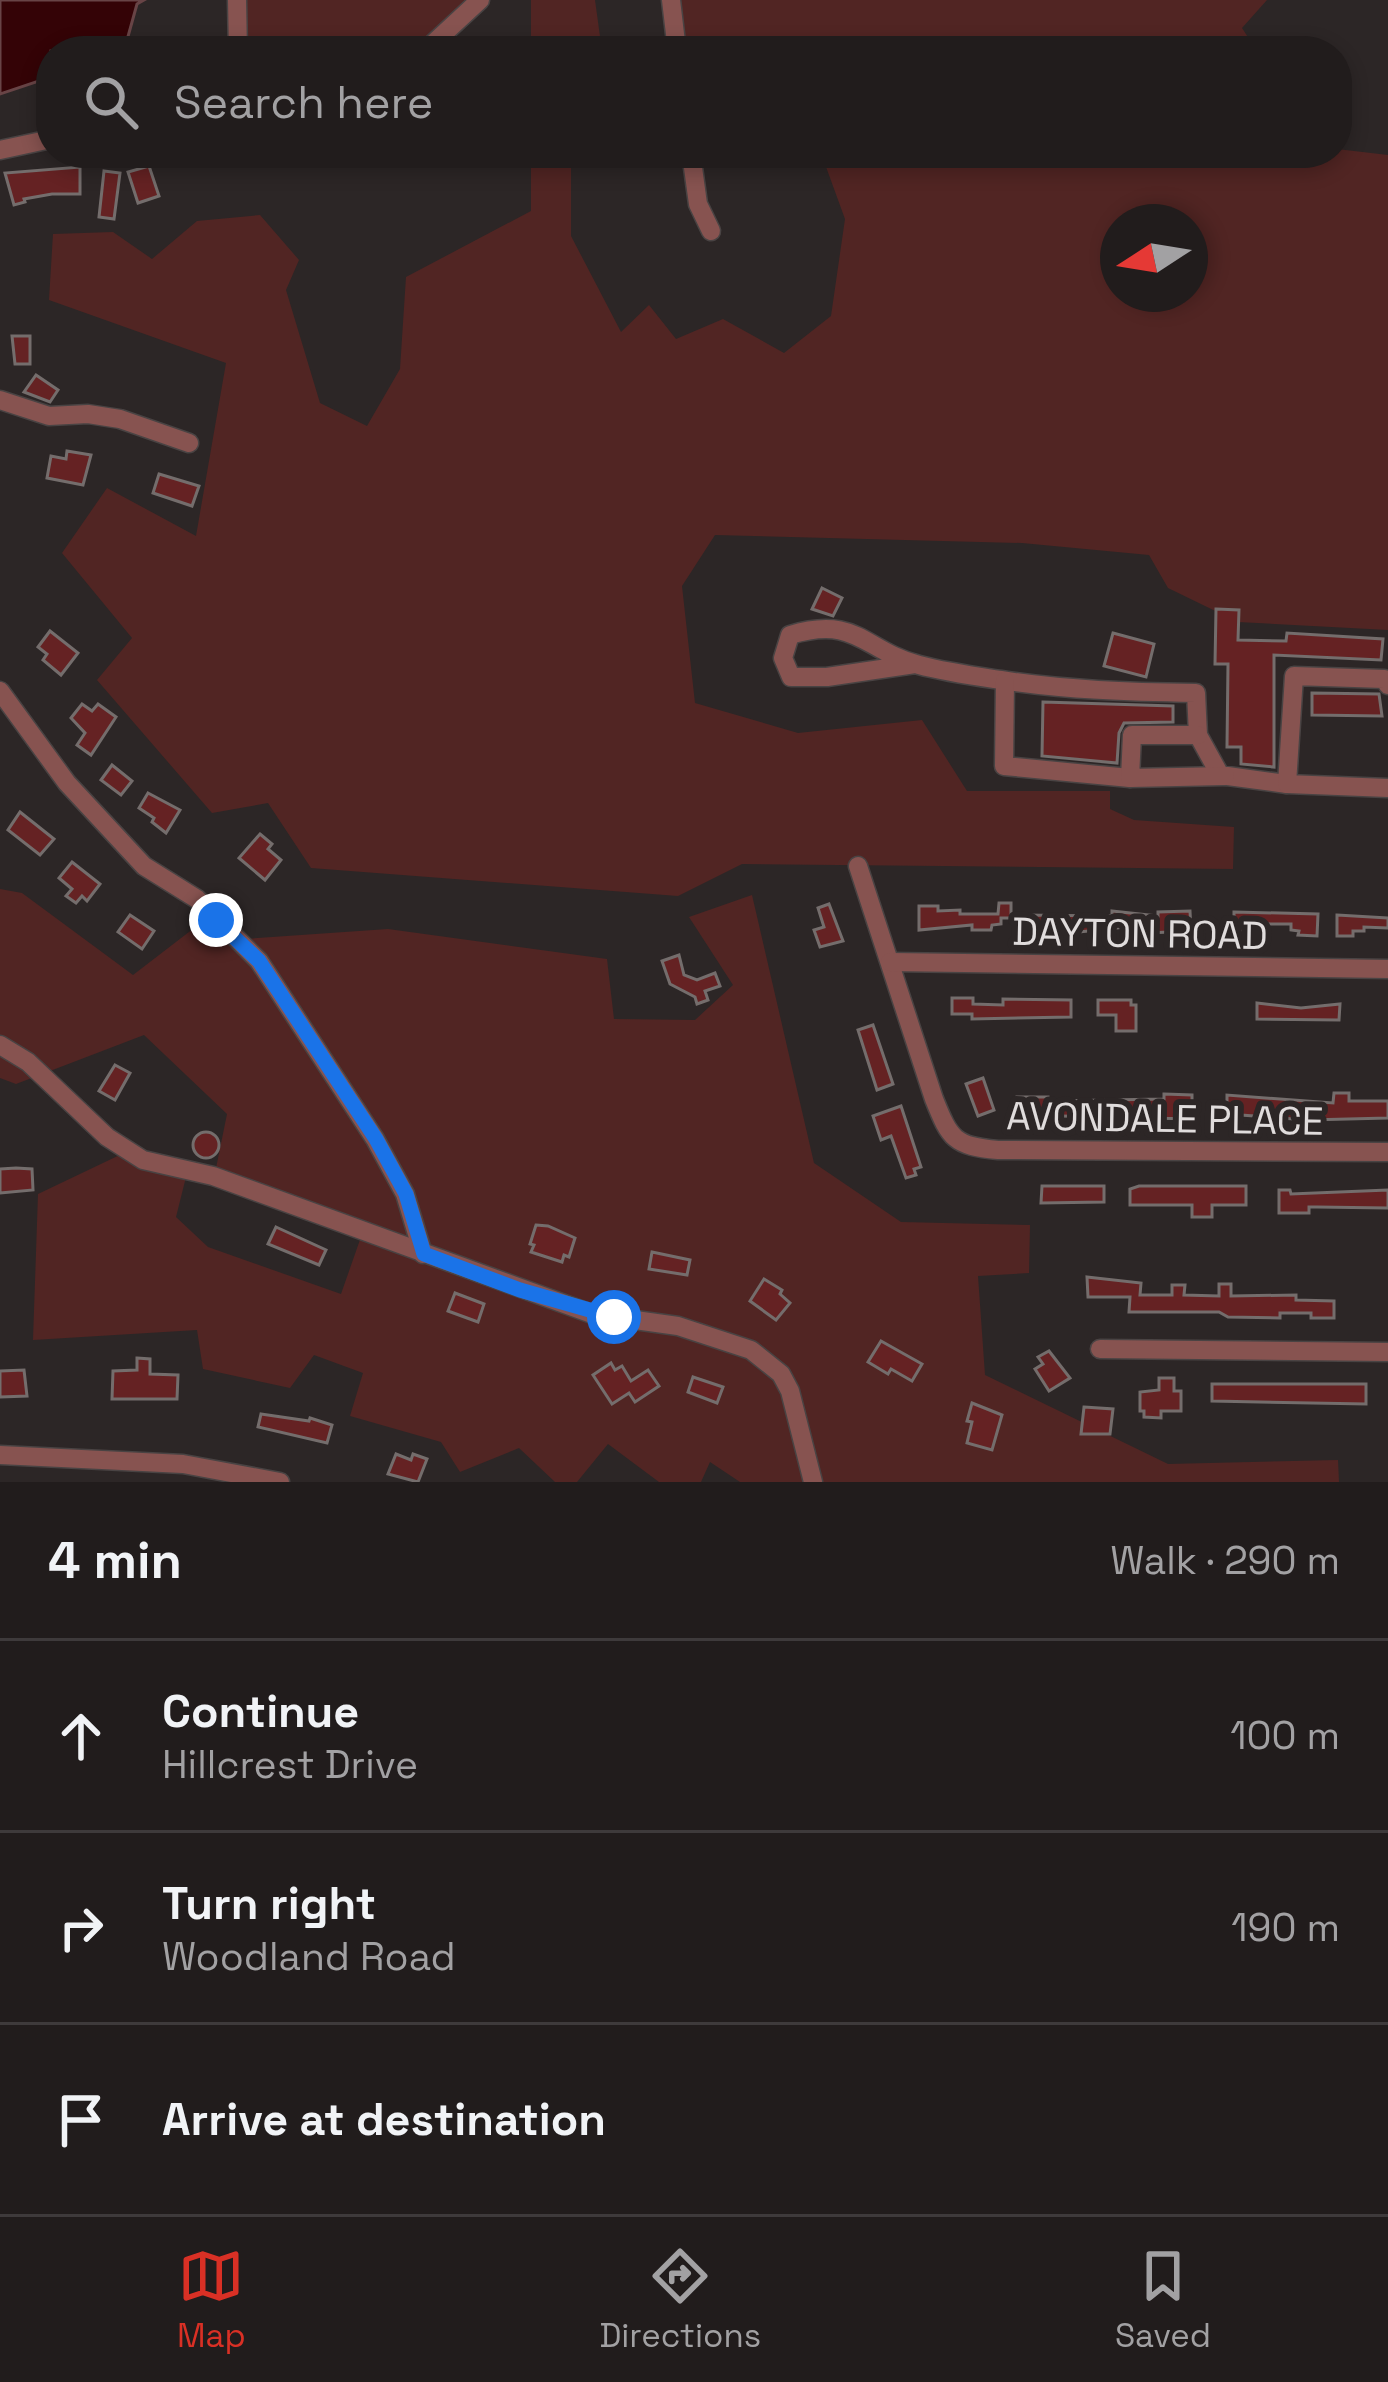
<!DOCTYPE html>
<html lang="en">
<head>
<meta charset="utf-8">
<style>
	:root { --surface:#211c1c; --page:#2d2929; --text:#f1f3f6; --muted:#a2a1a3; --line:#3e3a3b; --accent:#d93025 }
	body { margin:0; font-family:"Space Grotesk",sans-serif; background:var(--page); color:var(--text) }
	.compass { position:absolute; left:1100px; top:204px; width:108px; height:108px; border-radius:50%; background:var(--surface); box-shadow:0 6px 18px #0003; rotate:258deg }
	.stop { position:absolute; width:36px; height:36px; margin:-27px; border:9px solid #1a73e8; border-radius:50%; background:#fff }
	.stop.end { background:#1a73e8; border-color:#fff; box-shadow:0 3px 12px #0008 }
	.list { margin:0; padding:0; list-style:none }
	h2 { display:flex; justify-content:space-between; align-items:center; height:156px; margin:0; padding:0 48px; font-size:51px }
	h2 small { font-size:39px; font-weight:400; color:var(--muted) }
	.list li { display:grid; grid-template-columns:78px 1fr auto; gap:36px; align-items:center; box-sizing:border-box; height:192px; padding:0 48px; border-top:3px solid var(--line) }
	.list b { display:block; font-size:45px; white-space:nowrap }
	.list p { margin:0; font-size:39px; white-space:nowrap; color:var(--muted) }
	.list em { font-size:39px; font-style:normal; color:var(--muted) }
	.icon { flex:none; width:66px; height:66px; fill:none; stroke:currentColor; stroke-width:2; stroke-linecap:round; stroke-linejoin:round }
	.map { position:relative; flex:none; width:1388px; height:1482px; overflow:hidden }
	.search { position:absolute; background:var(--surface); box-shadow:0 6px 18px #0003; left:36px; right:36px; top:36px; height:132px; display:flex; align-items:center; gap:30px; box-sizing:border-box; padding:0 42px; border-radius:48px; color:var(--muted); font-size:45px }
	.sheet { height:732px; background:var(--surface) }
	nav { display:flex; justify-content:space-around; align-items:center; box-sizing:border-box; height:168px; border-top:3px solid var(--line); background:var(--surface); font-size:33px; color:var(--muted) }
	nav a { display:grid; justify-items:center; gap:6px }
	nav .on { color:var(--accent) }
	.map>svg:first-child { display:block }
</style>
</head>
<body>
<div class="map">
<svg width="1388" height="1482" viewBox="0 0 1388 1482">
	<rect width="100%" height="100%" fill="#2c2626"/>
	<!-- green -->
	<g fill="#512523" fill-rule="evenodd">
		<path d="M234 0H465L468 10 419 51H318L312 39 236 42Z"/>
		<path d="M531 0H595L602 51H531Z"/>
		<path d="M667 0H1267L1242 28 1257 51H683Z"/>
		<path d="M1337 149 1388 155V630L1238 622 1168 588 1149 555 1022 543 715 535 682 586 695 703 798 733 922 720 967 791H1110V809L1134 820 1234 827 1233 869 742 864 678 896 311 868 268 803 212 813 97 680 132 638 62 553 107 488 196 536 226 363 49 300 53 234 113 232 152 259 197 221 260 215 299 260 286 290 320 403 367 426 400 369 406 277 531 211V153H571V236L621 332 649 305 676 339 723 319 784 353 831 316 845 219 821 153H1337ZM1118 222H1190V294H1118Z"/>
		<path d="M0 889 22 893 133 975 215 912 244 939 388 929 607 959 614 1019 695 1020 733 985 689 917 752 895 814 1163 901 1222 1030 1225 1029 1273 978 1276 985 1375 1168 1464 1338 1460 1339 1482H740L710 1462 701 1482H659L608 1444 577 1482H555L519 1448 460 1472 441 1442 350 1416 363 1373 314 1355 290 1388 203 1369 197 1330 33 1340 38 1194 126 1152 188 1169 176 1217 208 1247 341 1294 362 1234 214 1178 227 1114 144 1035 16 1084 0 1078Z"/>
	</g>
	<!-- water -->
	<path fill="#340306" stroke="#684446" stroke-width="3" d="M0 0H144L137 4 124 51H51V77L0 94Z"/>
	<!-- building -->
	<g fill="#652223" stroke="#746d6c" stroke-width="3">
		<path d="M149 166 159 196 138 203 128 172Z"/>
		<path d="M80 167V194H52L24 199 25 202 14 205 5 173Z"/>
		<path d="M104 171 120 173 114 219 99 217Z"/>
		<path d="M12 336H30V364H15Z"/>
		<path d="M36 375 58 390 50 402 24 392Z"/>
		<path d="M67 451 91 455 83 485 47 478 51 456 66 459Z"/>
		<path d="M159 474 199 486 192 506 153 493Z"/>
		<path d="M822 588 842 598 833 616 812 609Z"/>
		<path d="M1216 609 1239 610 1238 640 1286 641 1287 633 1383 639 1381 660 1274 655V767L1241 764V747H1227L1228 664H1215Z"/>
		<path d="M50 631 78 653 61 675 43 660 47 654 38 647Z"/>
		<path d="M1113 633 1154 644 1146 677 1104 666Z"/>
		<path d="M1312 693 1379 694 1382 716 1312 715Z"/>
		<path d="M1043 702 1173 706V722L1124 723 1119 733 1117 763 1042 756Z"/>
		<path d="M82 704 92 711 98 704 116 717 91 755 77 745 85 733 71 718Z"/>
		<path d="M112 765 132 781 121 795 101 780Z"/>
		<path d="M148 793 180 810 166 833 152 822 154 818 139 808Z"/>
		<path d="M20 812 54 839 40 855 8 830Z"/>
		<path d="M260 834 272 844 268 849 281 860 265 880 239 858Z"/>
		<path d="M72 862 100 884 87 901 82 896 76 903 66 896 72 889 59 878Z"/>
		<path d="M999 903H1011V918H1001V924L992 925 991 930H972V925L919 930V906H938V911L960 910V914H998Z"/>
		<path d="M829 904 843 941 820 947 814 930 824 927 818 908Z"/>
		<path d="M1112 911 1158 916V912L1190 911 1191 931 1126 934V927L1079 932 1066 930V926L1021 930V915L1112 916Z"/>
		<path d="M1234 912 1318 914 1317 936 1298 935 1299 931 1291 930V924H1266V932L1234 931Z"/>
		<path d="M130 915 154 931 142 949 118 932Z"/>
		<path d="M1337 915 1388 918V928L1364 927V931H1353V936H1337Z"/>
		<path d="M679 955 684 975 697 980 715 973 720 986 705 991 708 1000 697 1004 695 997 670 984 662 961Z"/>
		<path d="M952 998H973V1004L1003 1005V999L1071 1000V1017L972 1019V1014H952Z"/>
		<path d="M1098 1000H1131V1005H1136V1031H1116V1015H1098Z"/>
		<path d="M1257 1003 1301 1008 1340 1004 1339 1020 1257 1019Z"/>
		<path d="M873 1025 893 1084 877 1090 858 1030Z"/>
		<path d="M115 1065 130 1073 115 1100 99 1091Z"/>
		<path d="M983 1078 994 1110 978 1116 966 1084Z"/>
		<path d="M1334 1093H1349V1101H1388V1118L1308 1120 1227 1114V1095L1333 1103Z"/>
		<path d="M1164 1094 1192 1095V1119L1017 1115V1097H1048V1101L1164 1099Z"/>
		<path d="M901 1106 921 1167 914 1169 916 1175 906 1178 891 1136 881 1140 873 1116Z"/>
		<circle cx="206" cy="1145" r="13"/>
		<path d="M16 1168 32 1169 33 1190 0 1193V1169Z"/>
		<path d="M1042 1186H1104V1202L1041 1203Z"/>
		<path d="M1139 1186H1246V1205H1212V1217H1192V1205H1130V1189Z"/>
		<path d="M1279 1190H1290L1291 1194 1388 1190V1208L1317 1207H1309V1213H1279Z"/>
		<path d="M536 1225 548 1226 575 1238 569 1257 564 1255 562 1262 531 1252 534 1245 530 1244Z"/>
		<path d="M276 1227 326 1250 319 1265 268 1244Z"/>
		<path d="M652 1252 690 1260 687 1275 649 1269Z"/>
		<path d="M1087 1277 1141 1283 1140 1295H1172V1285H1185L1184 1295 1219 1296V1284H1231V1296L1296 1295V1300L1334 1301V1318H1311V1313H1280V1318L1228 1317 1219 1312H1129L1130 1297H1088Z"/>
		<path d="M764 1279 782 1290 780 1294 790 1303 776 1320 750 1301Z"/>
		<path d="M455 1293 484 1304 478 1322 448 1311Z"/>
		<path d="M881 1341 922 1364 912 1381 891 1369 888 1374 868 1362Z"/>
		<path d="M1049 1351 1070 1378 1049 1391 1035 1369 1043 1364 1038 1357Z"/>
		<path d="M137 1358 150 1359V1374L178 1375 177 1399H112L113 1371 137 1370Z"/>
		<path d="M611 1363 615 1370 622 1366 631 1381 648 1370 659 1386 635 1402 629 1393 612 1404 593 1375Z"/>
		<path d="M24 1370 27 1396 0 1397V1371Z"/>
		<path d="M693 1377 723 1387 717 1403 688 1392Z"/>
		<path d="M1159 1378H1174V1391H1181V1411H1161V1418L1144 1417V1411H1140V1392L1159 1390Z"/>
		<path d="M1212 1384H1366V1404L1212 1401Z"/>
		<path d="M972 1403 1002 1415 992 1450 967 1443 972 1422 967 1421Z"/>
		<path d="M1084 1407 1113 1409 1110 1434H1081Z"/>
		<path d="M261 1414 309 1421 310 1418 332 1425 327 1443 258 1427Z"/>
		<path d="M396 1454 411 1460 413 1454 427 1459 418 1482 388 1474Z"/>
	</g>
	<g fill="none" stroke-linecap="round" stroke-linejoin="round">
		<defs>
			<g id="minor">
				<path d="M237 0 238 51"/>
				<path d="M671 0 677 51"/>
				<path d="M425 51 480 0"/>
				<path d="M0 150 51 139"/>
				<path d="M691 153 698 204 711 231"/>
				<path d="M0 400 49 416 88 414 120 419 189 443"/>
				<path d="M915 664 827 677H791L783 658 790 635C857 615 863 650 919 665 945 672 974 676 1001 680 1065 690 1131 692 1196 693L1198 735 1220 775 1287 784"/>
				<path d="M1005 681 1004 766 1130 778"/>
				<path d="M1388 685 1384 679 1294 676 1287 784 1388 788"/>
				<path d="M0 691 67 783 144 866 197 899 259 961 375 1139 405 1194 423 1254"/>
				<path d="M1198 735H1132L1130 778 1225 776"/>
				<path d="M858 866 934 1099C950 1139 954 1146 998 1150L1388 1152"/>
				<path d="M890 962 1388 969"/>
				<path d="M0 1045 28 1062 107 1137 143 1160 213 1176 592 1314 678 1326 751 1350 781 1374 790 1391 813 1482"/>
				<path d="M1100 1349 1388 1352"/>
				<path d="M0 1455 183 1464 280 1482"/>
			</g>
		</defs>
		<!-- minor casing -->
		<use href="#minor" stroke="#494343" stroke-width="21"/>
		<!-- minor -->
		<use href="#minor" stroke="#875350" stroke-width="18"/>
	</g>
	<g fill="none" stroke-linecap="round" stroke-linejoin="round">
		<!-- route -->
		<path stroke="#1a73e8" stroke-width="15" d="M216 920 259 961 376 1139 406 1194 424 1254 520 1290 614 1317"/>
	</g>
	<g text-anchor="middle" stroke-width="12" stroke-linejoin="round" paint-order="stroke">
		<!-- street labels -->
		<g font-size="39" fill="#e0dcdc" stroke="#2c2626">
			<text transform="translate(1140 933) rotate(1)" y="14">DAYTON ROAD</text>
			<text transform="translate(1165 1118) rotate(1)" y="14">AVONDALE PLACE</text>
		</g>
	</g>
</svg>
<svg class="compass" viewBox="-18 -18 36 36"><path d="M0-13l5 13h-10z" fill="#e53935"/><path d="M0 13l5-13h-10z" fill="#a2a1a3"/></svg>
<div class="stop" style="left:614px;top:1317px"></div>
<div class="stop end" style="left:216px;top:920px"></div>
<div class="search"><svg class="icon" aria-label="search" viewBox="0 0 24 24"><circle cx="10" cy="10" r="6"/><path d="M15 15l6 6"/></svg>Search here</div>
</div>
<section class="sheet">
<h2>4 min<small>Walk · 290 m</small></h2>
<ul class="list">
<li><svg class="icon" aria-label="ahead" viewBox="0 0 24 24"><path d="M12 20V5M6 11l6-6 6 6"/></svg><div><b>Continue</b><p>Hillcrest Drive</p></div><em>100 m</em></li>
<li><svg class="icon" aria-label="right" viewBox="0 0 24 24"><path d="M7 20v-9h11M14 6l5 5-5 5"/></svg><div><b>Turn right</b><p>Woodland Road</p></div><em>190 m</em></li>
<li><svg class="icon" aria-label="arrive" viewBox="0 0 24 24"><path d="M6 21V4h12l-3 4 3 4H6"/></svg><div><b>Arrive at destination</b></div></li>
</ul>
</section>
<nav>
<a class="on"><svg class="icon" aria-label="map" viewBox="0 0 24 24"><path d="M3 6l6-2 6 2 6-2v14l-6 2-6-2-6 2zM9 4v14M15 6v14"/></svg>Map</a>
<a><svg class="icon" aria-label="directions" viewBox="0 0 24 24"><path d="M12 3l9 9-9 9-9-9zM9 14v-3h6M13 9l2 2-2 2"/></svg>Directions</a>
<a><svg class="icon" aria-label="saved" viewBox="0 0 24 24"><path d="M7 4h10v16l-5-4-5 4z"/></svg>Saved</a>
</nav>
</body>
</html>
